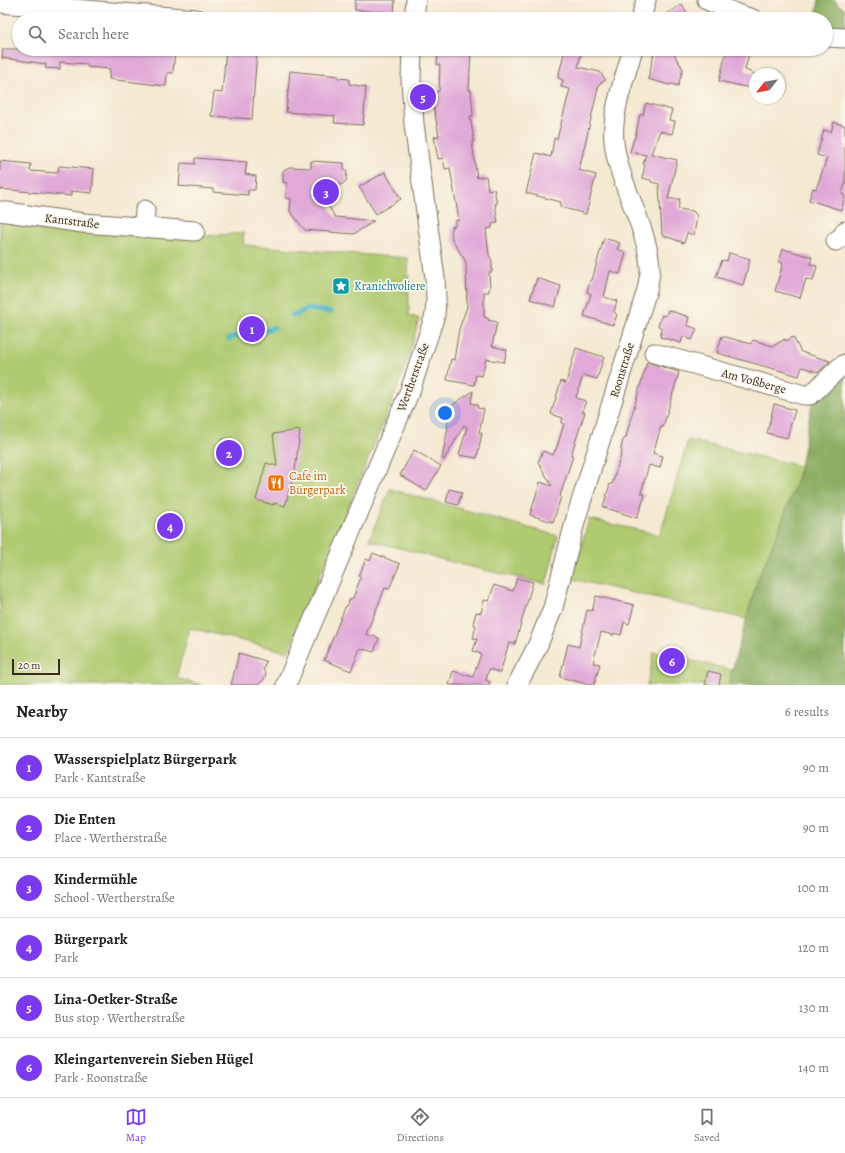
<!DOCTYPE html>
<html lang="en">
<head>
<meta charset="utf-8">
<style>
	:root { --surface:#fff; --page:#f2f2f2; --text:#202124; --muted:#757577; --line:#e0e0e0; --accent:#7c3aed }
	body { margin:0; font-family:Alegreya,serif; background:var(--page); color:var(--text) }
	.compass { position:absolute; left:749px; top:68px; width:36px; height:36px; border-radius:50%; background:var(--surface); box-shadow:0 1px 3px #0004; rotate:239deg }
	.scale { position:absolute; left:12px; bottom:10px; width:48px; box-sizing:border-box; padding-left:4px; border:2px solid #3b2a1e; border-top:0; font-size:11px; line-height:14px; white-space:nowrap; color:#3b2a1e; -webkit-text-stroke:3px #fbf7ec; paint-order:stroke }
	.you { position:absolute; left:445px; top:413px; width:14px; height:14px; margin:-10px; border:3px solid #fff; border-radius:50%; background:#1a73e8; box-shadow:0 0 0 6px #1a73e833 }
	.badge { display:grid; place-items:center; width:26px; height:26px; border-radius:50%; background:var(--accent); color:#fff; font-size:13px; font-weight:700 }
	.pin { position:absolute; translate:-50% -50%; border:2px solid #fff; box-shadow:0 1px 4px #0006 }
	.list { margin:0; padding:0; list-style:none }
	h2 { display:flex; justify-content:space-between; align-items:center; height:52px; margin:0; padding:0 16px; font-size:17px }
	h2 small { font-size:13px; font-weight:400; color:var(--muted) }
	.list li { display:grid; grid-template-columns:26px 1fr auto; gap:12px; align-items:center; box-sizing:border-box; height:60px; padding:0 16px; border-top:1px solid var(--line) }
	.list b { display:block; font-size:15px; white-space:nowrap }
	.list p { margin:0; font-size:13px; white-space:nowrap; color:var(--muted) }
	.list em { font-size:13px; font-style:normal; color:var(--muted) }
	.icon { flex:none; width:22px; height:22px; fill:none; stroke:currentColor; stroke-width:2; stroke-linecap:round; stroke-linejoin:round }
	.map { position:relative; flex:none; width:845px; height:685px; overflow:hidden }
	.search { position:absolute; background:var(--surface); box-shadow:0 1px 3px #0004; left:12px; right:12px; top:12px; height:44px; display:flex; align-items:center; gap:10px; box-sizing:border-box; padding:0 14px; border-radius:22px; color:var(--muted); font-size:15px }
	.sheet { height:412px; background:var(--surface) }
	nav { display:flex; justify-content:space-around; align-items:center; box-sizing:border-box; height:56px; border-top:1px solid var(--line); background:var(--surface); font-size:11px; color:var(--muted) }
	nav a { display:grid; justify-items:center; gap:2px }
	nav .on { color:var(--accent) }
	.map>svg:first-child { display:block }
</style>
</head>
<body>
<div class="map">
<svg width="845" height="685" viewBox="0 0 845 685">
	<rect width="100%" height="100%" fill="#fbf7ec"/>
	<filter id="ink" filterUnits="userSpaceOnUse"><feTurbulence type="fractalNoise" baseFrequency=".025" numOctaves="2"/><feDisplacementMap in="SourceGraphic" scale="8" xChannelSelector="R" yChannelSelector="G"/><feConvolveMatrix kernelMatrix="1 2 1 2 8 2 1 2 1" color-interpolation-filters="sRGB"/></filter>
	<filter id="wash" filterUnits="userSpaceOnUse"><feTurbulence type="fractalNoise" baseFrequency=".012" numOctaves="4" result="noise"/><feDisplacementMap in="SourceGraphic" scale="16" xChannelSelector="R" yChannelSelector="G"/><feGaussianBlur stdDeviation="0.9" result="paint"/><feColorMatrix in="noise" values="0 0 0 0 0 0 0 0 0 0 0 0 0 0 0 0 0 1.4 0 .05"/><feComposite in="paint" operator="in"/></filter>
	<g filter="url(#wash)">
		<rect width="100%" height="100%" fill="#f4e9d1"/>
		<!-- green -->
		<g fill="#afca70" stroke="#757a47">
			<path d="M0 219 194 237 244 233 243 245 408 258 409 315 419 319 411 349 398 387 288 652 190 628 176 678 201 685H0Z"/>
			<path d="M688 440 800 466C794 504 772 542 759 578 754 591 750 606 746 619L572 579 589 519 660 535Z"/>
			<path d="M390 489 558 536 546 584 463 565 369 540Z"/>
			<path d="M654 652 732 670 729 685H647Z"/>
		</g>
		<!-- forest -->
		<g fill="#8bae62" stroke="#636c40">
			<path d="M819 0H835L837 4 845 9V28L826 27V19H817V10Z"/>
			<path d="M845 354V685H729L732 670 758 579 777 535 798 477 812 404 822 385Z"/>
		</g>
		<!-- water -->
		<path fill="#45b2c1" stroke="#406e70" d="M222 435 233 436 232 456 220 455Z"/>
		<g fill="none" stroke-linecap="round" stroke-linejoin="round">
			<!-- stream -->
			<g stroke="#45b2c1" stroke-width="5">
				<path d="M292 315H296L307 309 331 312"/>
				<path d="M229 339C244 332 260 335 274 327"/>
			</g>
		</g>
		<g id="blocks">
			<!-- building -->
			<g fill="#e1a9d8">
				<path d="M355 0H395L394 13 355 10Z"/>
				<path d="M682 4 691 19H658Z"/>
				<path d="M3 49H158L175 50 173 73H167L166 86 109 79 110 69 87 67V64L60 62V69L45 68 46 64 2 58Z"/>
				<path d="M226 49H257L252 119 211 116 214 92 222 93Z"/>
				<path d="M441 49 471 50 469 90H471L473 116H470L474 141 472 142 477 178 486 176 488 190 494 189 497 204H495L498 223 492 224V228L486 229 489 255 492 261V272H489L490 288H489V292H484V317L488 318V320L497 322 492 346 507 350 504 362 486 359 482 376 476 375 474 385 447 380 451 359 454 360 459 329 467 307 466 262 452 239 451 227 455 226V221L459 220 450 168 445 169 443 158 438 159 434 137 439 136 434 109H433L432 96 435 95V92L439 91 440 65 437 64 438 51H441Z"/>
				<path d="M565 49H582L578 67 600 72 606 80 599 84 579 170 596 175 586 214 560 207 561 202 526 193 536 153 551 157 554 138 557 139 570 89 561 87 563 80 558 78Z"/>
				<path d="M655 49H677L675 56 683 69 678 86 671 84 669 85 648 79Z"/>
				<path d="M727 49H750L745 70 755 74V89L719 81Z"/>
				<path d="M290 71 338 76V78L349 79V84L366 87 363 125 334 123 335 116 286 112Z"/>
				<path d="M646 103 672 110 669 120 675 121 672 134 660 131 651 154 677 160 668 199H680L678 209 693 211 697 216 694 235 687 233 684 243 662 235 659 184 651 182V180L642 178 645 165 643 164 646 155 630 152 634 138H635L640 114 643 115Z"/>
				<path d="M834 122 845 126V184L842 194 845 196 841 210 809 200 813 188 816 189 827 158 817 155 824 130 831 132Z"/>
				<path d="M195 158 247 162 245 174 256 176 255 190H248V195L213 192V189L179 186 181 163 195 164Z"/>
				<path d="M0 161 31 164 30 171 58 173 59 166 94 169 92 193 71 191V196L0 189Z"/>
				<path d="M311 161 344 163V170L347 171 346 181 341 185 329 184 328 205 335 217 374 221 354 234 305 230 290 211 291 199 286 198 287 183 283 182V171L289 167 311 168Z"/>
				<path d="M385 172 401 199 376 214 359 187Z"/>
				<path d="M604 238 620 243 617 249 626 252 620 274 610 271 604 297 617 301 614 312 617 315 613 325 584 316 591 294 587 292 590 280H592Z"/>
				<path d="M783 249 812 257 810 264 817 266 813 281 806 279 800 298 775 291 783 263 779 262Z"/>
				<path d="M729 253 750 259 743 285 716 277 722 260 727 261Z"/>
				<path d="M537 278 561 286 555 307 530 299Z"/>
				<path d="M668 310 689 317 687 325 697 329 692 340 683 336 681 343 660 337 662 328 658 326 662 315 666 316Z"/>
				<path d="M722 336 751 344 753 340 773 346 785 339 786 341 793 337 801 352 830 361 818 372 802 367 799 376 717 353Z"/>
				<path d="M576 348 604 357 597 379 583 375 576 398 586 401 582 412H585L571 455 573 456 560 496 561 497 553 522 530 515 540 482 552 486 538 462 543 451 553 455 555 450H556L564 424 561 423 563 418 551 414 561 381 566 383Z"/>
				<path d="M647 362 679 372 663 427H661L653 453 663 456 660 468 649 465 641 493 645 495 637 518 603 507 610 484H612L622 452 621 449 623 440 626 437 631 418Z"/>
				<path d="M473 391 471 403 478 405 477 408 484 409 479 433H482L477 458 459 455 467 427 464 425 444 460 442 459 448 427H447L451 406Z"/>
				<path d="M774 404 795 410 787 438 767 433Z"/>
				<path d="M300 430 295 471 285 506 274 503V505L256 500 266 463 277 466 273 434Z"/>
				<path d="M414 450 441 466 426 491 400 475Z"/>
				<path d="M449 489 462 492 458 505 446 502Z"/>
				<path d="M373 553 400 564 389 589 385 588 366 634 379 638 374 652 360 648 351 671 324 660 344 610 350 599 353 598 361 577 359 576 366 559 370 561Z"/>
				<path d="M517 578 533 582 515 644 509 643 500 673 489 669 486 680 490 682 489 685H449L453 671 473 677 481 654 473 651 477 639 473 638 476 625 473 624 476 612 481 613 484 600 489 601 494 585 513 591Z"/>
				<path d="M596 596 634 605 629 624 624 622 621 635 614 633V635L601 632 593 663 600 664 594 685H590L560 677 568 644 579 647 587 610 592 611Z"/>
				<path d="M239 653 266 661 263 670 266 674 264 679 258 685H231Z"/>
				<path d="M708 671 721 674 719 685H705Z"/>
			</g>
		</g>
	</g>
	<g filter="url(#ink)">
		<use href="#blocks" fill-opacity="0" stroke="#7c6d5d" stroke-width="1"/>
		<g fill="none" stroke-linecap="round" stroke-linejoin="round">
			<defs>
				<g id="minor">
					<path d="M707 0 737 14 753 19"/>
					<path d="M0 3 196 19"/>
					<path d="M414 19 416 0"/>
					<path d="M641 19 646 0"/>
					<path d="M826 37 845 38"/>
					<path d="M0 211 83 223 195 231"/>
					<path d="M144 228 145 210"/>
					<path d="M836 241 842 237 845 231"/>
					<path d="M654 353 804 395H810L814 392 839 368 845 364"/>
					<path d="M286 685 411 388 435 315 436 299 435 278 414 124 411 79 412 49"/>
					<path d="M517 685 537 647 553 608 576 518 647 290C648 282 651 273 650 266 646 223 619 185 614 142 611 112 625 78 633 49"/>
				</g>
			</defs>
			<!-- minor casing -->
			<use href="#minor" stroke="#7c6d5d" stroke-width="21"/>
			<!-- minor -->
			<use href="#minor" stroke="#fff" stroke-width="19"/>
		</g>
	</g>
	<!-- icons -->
	<defs>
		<symbol id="sight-square" viewBox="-11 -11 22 22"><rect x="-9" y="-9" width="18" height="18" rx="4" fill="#0f9aa8" stroke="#fbf7ec"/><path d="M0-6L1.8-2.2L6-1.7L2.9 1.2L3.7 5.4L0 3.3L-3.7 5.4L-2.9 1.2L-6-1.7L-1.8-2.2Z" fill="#fff"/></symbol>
		<symbol id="restaurant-square" viewBox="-11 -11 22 22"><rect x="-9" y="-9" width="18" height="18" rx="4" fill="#e8710a" stroke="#fbf7ec"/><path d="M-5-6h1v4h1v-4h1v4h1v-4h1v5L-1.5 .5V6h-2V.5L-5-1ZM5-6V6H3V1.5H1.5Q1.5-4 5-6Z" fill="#fff"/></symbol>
	</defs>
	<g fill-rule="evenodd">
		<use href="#sight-square" x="331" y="276" width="20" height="20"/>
		<use href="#restaurant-square" x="266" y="473" width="20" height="20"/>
	</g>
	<g text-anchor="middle" stroke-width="3.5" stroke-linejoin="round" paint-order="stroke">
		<!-- street labels -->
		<g font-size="12" fill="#3b2a1e" stroke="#fbf7ec">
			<text transform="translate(72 221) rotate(7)" y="4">Kantstraße</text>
			<text transform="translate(622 370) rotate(-73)" y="4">Roonstraße</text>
			<text transform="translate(413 377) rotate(-70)" y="4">Wertherstraße</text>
			<text transform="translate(754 381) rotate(15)" y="4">Am Voßberge</text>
		</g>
		<!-- culture labels -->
		<g font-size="12" fill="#0d838f" stroke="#fbf7ec" text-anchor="start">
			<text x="354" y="290">Kranichvoliere</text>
		</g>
		<!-- food labels -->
		<g font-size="12" fill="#c56008" stroke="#fbf7ec" text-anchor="start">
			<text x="289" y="480">Cafe im<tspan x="289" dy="14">Bürgerpark</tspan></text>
		</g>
	</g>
</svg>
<svg class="compass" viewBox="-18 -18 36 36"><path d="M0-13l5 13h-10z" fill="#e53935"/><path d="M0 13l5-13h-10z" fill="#757577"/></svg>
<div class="scale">20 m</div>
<div class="you"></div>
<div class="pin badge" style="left:252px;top:329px">1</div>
<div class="pin badge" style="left:229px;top:453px">2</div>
<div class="pin badge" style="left:326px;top:192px">3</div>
<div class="pin badge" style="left:170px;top:526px">4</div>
<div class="pin badge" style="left:423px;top:97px">5</div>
<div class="pin badge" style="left:672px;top:661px">6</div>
<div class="search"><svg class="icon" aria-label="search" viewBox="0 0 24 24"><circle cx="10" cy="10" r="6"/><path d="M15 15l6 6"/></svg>Search here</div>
</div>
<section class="sheet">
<h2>Nearby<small>6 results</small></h2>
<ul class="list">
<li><span class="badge">1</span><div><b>Wasserspielplatz Bürgerpark</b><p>Park · Kantstraße</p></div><em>90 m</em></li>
<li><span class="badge">2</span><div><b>Die Enten</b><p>Place · Wertherstraße</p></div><em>90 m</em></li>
<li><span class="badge">3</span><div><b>Kindermühle</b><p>School · Wertherstraße</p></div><em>100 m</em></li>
<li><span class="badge">4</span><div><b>Bürgerpark</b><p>Park</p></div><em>120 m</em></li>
<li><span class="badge">5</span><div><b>Lina-Oetker-Straße</b><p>Bus stop · Wertherstraße</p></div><em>130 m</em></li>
<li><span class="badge">6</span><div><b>Kleingartenverein Sieben Hügel</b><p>Park · Roonstraße</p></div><em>140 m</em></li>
</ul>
</section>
<nav>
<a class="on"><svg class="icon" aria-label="map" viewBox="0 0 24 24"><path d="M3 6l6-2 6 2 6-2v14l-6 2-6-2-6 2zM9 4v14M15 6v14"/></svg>Map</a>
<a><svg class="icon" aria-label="directions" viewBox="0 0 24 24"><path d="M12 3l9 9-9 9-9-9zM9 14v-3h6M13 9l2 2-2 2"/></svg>Directions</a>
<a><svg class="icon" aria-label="saved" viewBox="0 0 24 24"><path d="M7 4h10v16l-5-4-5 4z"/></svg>Saved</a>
</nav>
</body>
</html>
